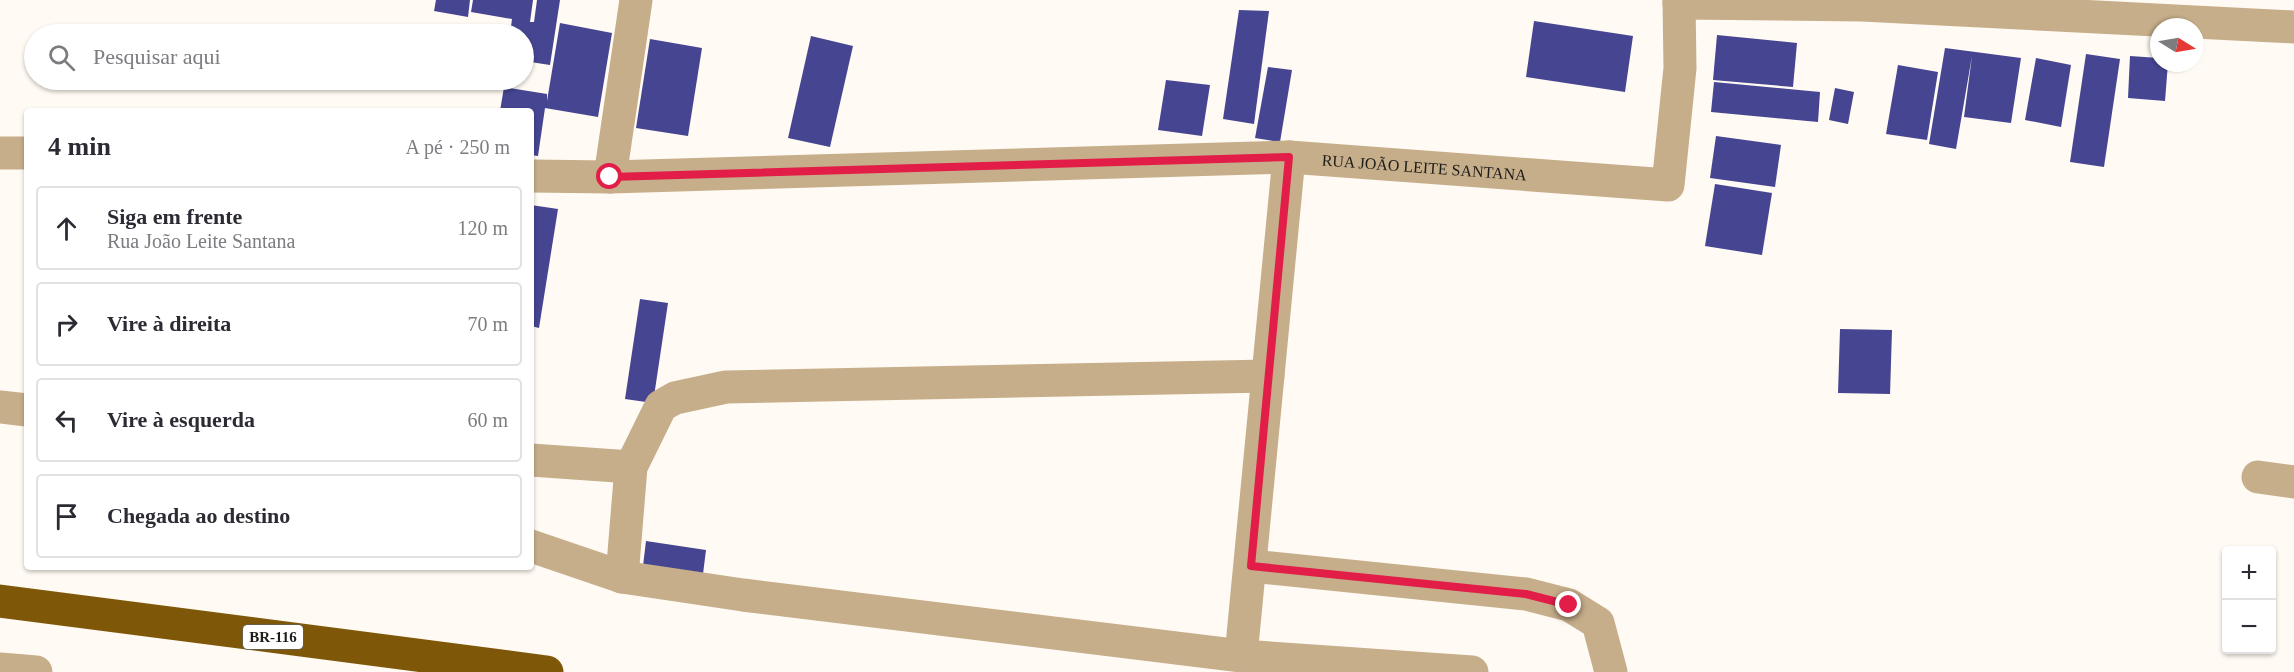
<!DOCTYPE html>
<html lang="pt">
<head>
<meta charset="utf-8">
<style>
	:root { --surface:#fff; --page:#f7f7f7; --text:#2b2b33; --muted:#7c7c81; --line:#e1e1e2 }
	body { margin:0; font-family:"Times New Roman",serif; background:var(--page); color:var(--text) }
	.controls { position:absolute; right:18px; bottom:18px; display:grid; overflow:hidden; border-radius:6px; box-shadow:0 2px 4px #0004 }
	.controls button { width:54px; height:54px; display:grid; place-items:center; padding:0; border:0; border-bottom:2px solid var(--line); background:var(--surface); color:var(--text); font:30px sans-serif }
	.compass { position:absolute; left:2150px; top:18px; width:54px; height:54px; border-radius:50%; background:var(--surface); box-shadow:0 2px 4px #0004; rotate:101deg }
	.stop { position:absolute; width:18px; height:18px; margin:-14px; border:4px solid #e11d48; border-radius:50%; background:#fff }
	.stop.end { background:#e11d48; border-color:#fff; box-shadow:0 2px 6px #0008 }
	.list { margin:0; padding:0; list-style:none }
	h2 { display:flex; justify-content:space-between; align-items:center; height:78px; margin:0; padding:0 24px; font-size:26px }
	h2 small { font-size:20px; font-weight:400; color:var(--muted) }
	.list li { display:grid; grid-template-columns:39px 1fr auto; gap:18px; align-items:center; box-sizing:border-box; height:84px; margin:0 12px 12px; padding:0 12px; border:2px solid var(--line); border-radius:6px }
	.list b { display:block; font-size:22px; white-space:nowrap }
	.list p { margin:0; font-size:20px; white-space:nowrap; color:var(--muted) }
	.list em { font-size:20px; font-style:normal; color:var(--muted) }
	.icon { flex:none; width:33px; height:33px; fill:none; stroke:currentColor; stroke-width:2; stroke-linecap:round; stroke-linejoin:round }
	.map { position:relative; flex:none; width:2294px; height:672px; overflow:hidden }
	.search { position:absolute; background:var(--surface); box-shadow:0 2px 4px #0004; left:24px; top:24px; width:510px; height:66px; display:flex; align-items:center; gap:15px; box-sizing:border-box; padding:0 21px; border-radius:33px; color:var(--muted); font-size:22px }
	.panel { position:absolute; background:var(--surface); box-shadow:0 2px 4px #0004; left:24px; top:108px; width:510px; height:462px; border-radius:6px }
	.map>svg:first-child { display:block }
</style>
</head>
<body>
<div class="map">
<svg width="2294" height="672" viewBox="0 0 2294 672">
	<rect width="100%" height="100%" fill="#fffaf3"/>
	<!-- building -->
	<g fill="#464592">
		<path d="M436 0H470L468 17 434 11Z"/>
		<path d="M473 0H533L530 22H534L537 0H560L550 65 524 61V34H510L512 19 471 12Z"/>
		<path d="M1239 10 1269 11 1254 124 1223 119Z"/>
		<path d="M1534 21 1633 36 1625 92 1526 77Z"/>
		<path d="M560 23 612 33 598 117 545 108 538 156 531 155V111H500L504 87 547 94V101Z"/>
		<path d="M1717 35 1797 43 1793 87 1713 80Z"/>
		<path d="M811 36 853 46 830 147 788 138Z"/>
		<path d="M650 39 702 48 688 136 636 128Z"/>
		<path d="M1945 48 2021 58 2011 123 1964 117 1972 56 1956 149 1929 144Z"/>
		<path d="M2086 54 2120 59 2104 167 2070 162Z"/>
		<path d="M2130 56 2159 58V63H2168L2165 101 2128 98Z"/>
		<path d="M2036 58 2071 65 2061 127 2025 120Z"/>
		<path d="M1898 65 1938 72 1927 140 1886 134Z"/>
		<path d="M1268 67 1292 70 1280 142 1255 138Z"/>
		<path d="M1166 80 1210 85 1202 136 1158 130Z"/>
		<path d="M1714 82 1820 92 1818 122 1711 112Z"/>
		<path d="M1835 88 1854 92 1848 124 1829 120Z"/>
		<path d="M1716 136 1781 145 1775 187 1710 178Z"/>
		<path d="M1715 184 1772 193 1762 255 1705 246Z"/>
		<path d="M531 205 558 209 539 328 531 326Z"/>
		<path d="M640 299 668 303 653 403 625 399Z"/>
		<path d="M1840 329 1892 330 1890 394 1838 393Z"/>
		<path d="M646 541 706 550 703 574 643 566Z"/>
	</g>
	<g fill="none" stroke-linecap="round" stroke-linejoin="round">
		<!-- street -->
		<g stroke="#c6ae8a" stroke-width="33">
			<path d="M1679 3 1862 5 2294 27"/>
			<path d="M0 153H27"/>
			<path id="s1" d="M531 176 610 177 1289 157 1668 185 1680 68 1679 0"/>
			<path d="M610 177 636 0"/>
			<path d="M0 407 27 410"/>
			<path d="M531 460 631 467"/>
			<path d="M2258 477 2294 482"/>
			<path d="M531 546 622 577 743 595 1241 656 1472 672"/>
			<path d="M1251 566 1526 594 1569 605 1598 623 1611 672"/>
			<path d="M622 577 631 467 661 406 675 398 726 387 1268 376"/>
			<path d="M1241 656 1289 157"/>
			<path d="M0 669 36 672"/>
		</g>
		<!-- highway -->
		<path stroke="#7e5808" stroke-width="33" d="M0 601 547 672"/>
	</g>
	<g fill="none" stroke-linecap="round" stroke-linejoin="round">
		<!-- route -->
		<path stroke="#e11d48" stroke-width="8" d="M610 177 1289 157 1251 566 1526 594 1569 605"/>
	</g>
	<g text-anchor="middle" stroke-width="6" stroke-linejoin="round" paint-order="stroke">
		<!-- shield labels -->
		<rect fill="#fff" stroke="#62605e" stroke-width="1.5" x="243" y="625" width="60" height="24" rx="4.5"/>
		<g font-size="15" font-weight="bold" fill="#1e1c19">
			<text x="273" y="642">BR-116</text>
		</g>
		<!-- street labels -->
		<g font-size="16" fill="#1e1c19" stroke="#fff">
			<text dy="6" stroke="none"><textPath href="#s1" startOffset="894">RUA JOÃO LEITE SANTANA</textPath></text>
		</g>
	</g>
</svg>
<div class="controls">
<button>+</button>
<button>−</button>
</div>
<svg class="compass" viewBox="-18 -18 36 36"><path d="M0-13l5 13h-10z" fill="#e53935"/><path d="M0 13l5-13h-10z" fill="#7c7c81"/></svg>
<div class="stop" style="left:610px;top:177px"></div>
<div class="stop end" style="left:1569px;top:605px"></div>
<div class="search"><svg class="icon" aria-label="search" viewBox="0 0 24 24"><circle cx="10" cy="10" r="6"/><path d="M15 15l6 6"/></svg>Pesquisar aqui</div>
<section class="panel">
<h2>4 min<small>A pé · 250 m</small></h2>
<ul class="list">
<li><svg class="icon" aria-label="ahead" viewBox="0 0 24 24"><path d="M12 20V5M6 11l6-6 6 6"/></svg><div><b>Siga em frente</b><p>Rua João Leite Santana</p></div><em>120 m</em></li>
<li><svg class="icon" aria-label="right" viewBox="0 0 24 24"><path d="M7 20v-9h11M14 6l5 5-5 5"/></svg><div><b>Vire à direita</b></div><em>70 m</em></li>
<li><svg class="icon" aria-label="left" viewBox="0 0 24 24"><path d="M17 20v-9H6M10 6l-5 5 5 5"/></svg><div><b>Vire à esquerda</b></div><em>60 m</em></li>
<li><svg class="icon" aria-label="arrive" viewBox="0 0 24 24"><path d="M6 21V4h12l-3 4 3 4H6"/></svg><div><b>Chegada ao destino</b></div></li>
</ul>
</section>
</div>
</body>
</html>
